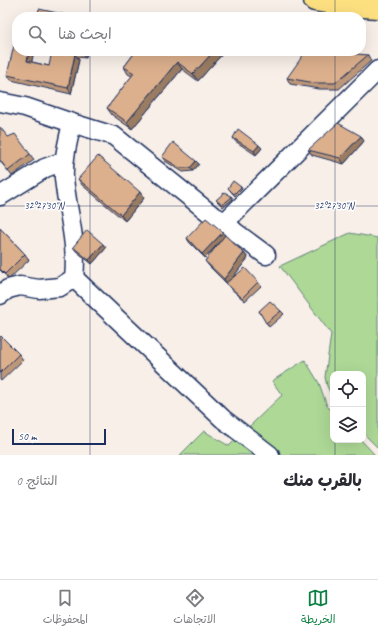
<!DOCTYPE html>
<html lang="ar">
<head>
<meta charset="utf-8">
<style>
	:root { --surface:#fff; --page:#f2f2f3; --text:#2b2b33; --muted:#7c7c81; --line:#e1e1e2; --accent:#0b8043 }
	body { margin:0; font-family:Caveat,"Playpen Sans Arabic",sans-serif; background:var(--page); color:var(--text); direction:rtl }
	.controls { position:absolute; right:12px; bottom:12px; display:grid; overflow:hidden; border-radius:8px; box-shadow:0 4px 16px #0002 }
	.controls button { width:36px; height:36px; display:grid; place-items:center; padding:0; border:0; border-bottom:1px solid var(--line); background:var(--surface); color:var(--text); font:20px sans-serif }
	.scale { position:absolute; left:12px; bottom:10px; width:94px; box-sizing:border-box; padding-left:4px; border:2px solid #1b2f5e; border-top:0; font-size:11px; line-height:14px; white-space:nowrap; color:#1b2f5e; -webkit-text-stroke:3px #fff; paint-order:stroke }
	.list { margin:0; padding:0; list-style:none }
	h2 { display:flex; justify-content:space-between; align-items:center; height:52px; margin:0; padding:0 16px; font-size:17px }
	h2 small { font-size:13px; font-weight:400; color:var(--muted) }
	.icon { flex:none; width:22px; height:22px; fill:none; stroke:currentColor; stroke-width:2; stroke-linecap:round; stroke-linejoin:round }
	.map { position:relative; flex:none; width:378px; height:455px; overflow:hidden; direction:ltr }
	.search { position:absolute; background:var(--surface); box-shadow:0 4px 16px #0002; left:12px; right:12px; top:12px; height:44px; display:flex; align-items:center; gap:10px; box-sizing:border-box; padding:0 14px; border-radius:16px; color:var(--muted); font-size:15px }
	.sheet { height:124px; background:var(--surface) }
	nav { display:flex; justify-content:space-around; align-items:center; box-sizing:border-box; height:56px; border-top:1px solid var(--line); background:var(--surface); font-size:11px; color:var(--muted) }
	nav a { display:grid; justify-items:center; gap:2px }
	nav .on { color:var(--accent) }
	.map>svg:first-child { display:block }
</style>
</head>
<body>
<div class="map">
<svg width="378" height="455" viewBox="0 0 378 455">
	<rect width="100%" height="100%" fill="#f8efe8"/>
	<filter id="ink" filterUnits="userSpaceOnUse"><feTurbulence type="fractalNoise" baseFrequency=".025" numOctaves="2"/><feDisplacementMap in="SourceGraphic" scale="8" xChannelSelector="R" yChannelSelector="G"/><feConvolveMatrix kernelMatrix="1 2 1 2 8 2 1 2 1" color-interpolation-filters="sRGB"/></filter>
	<g filter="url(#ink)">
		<!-- green -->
		<g fill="#add896" stroke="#64847a">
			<path d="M350 233 378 238V448L363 433V374H333V399L327 386 325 377 331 334 280 266Z"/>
			<path d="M305 360 319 383 327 406 333 412V440H361L375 455H180L204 431 229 446 282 395 272 381Z"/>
		</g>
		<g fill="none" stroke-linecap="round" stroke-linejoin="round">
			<defs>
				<g id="minor">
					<path d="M0 102 25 107 72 123"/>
					<path d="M0 196 45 168 64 161"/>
					<path d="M266 255 235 232 225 222 378 70"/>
					<path d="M74 278 223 419 270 455"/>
					<path d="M0 295 8 289 20 286 39 289 60 287 74 278C78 245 67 210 64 178 63 159 68 141 72 123L114 136 212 215 225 222"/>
				</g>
				<path id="highway" d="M315 0 349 5 378 7"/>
			</defs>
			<!-- minor casing -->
			<use href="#minor" stroke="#1b2f5e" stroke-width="21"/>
			<!-- highway casing -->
			<use href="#highway" stroke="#1b2f5e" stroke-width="25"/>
			<!-- minor -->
			<use href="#minor" stroke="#fff" stroke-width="18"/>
			<!-- highway -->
			<use href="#highway" stroke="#fce080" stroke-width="22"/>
		</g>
		<!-- wall -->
		<g fill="#bd9779" stroke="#1b2f5e">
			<path d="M63 51H87L86 58 77 57 79 60 71 94 11 80 7 75 32 62 49 66 63 52Z"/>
			<path d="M136 51H225L198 81 182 69 132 129 112 115 107 108 132 76 128 74 124 67Z"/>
			<path d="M368 55 371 61 339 89H319L290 84 287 78Z"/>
			<path d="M8 137 30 154 34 160 12 176 0 161Z"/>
			<path d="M233 138 262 148 256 155 235 141Z"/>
			<path d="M364 141 344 164 312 155 308 150Z"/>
			<path d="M162 157 196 161 199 164 193 171 183 172 165 161Z"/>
			<path d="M78 179 144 198 125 221 82 185Z"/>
			<path d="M241 187 242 189 235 196 228 188Z"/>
			<path d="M232 197 233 199 223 207 216 200Z"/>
			<path d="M0 228 25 254 29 260 9 279 0 270Z"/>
			<path d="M225 236 205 258 189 242 187 238 225 236 244 253 248 258 231 279 258 282 261 286 245 301 229 287 227 284 209 266 205 261Z"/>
			<path d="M73 247 106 248 92 264 76 251Z"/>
			<path d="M259 311H281L284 314 269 327Z"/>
			<path d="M0 337 19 354 23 360 1 381 0 380Z"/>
		</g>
		<!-- shaded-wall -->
		<g fill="#9a7b63" stroke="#1b2f5e">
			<path d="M29 51H34L31 66 27 61Z"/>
			<path d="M82 51H87L86 58 82 53Z"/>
			<path d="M214 51H225L198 81 193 74Z"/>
			<path d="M75 54 79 60 71 94 68 88Z"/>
			<path d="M177 62 182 69 132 129 127 122Z"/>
			<path d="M361 136 364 141 344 164 340 158Z"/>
			<path d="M259 145 262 148 256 155 254 151Z"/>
			<path d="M196 161 199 164 193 171 190 168Z"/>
			<path d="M140 192 144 198 125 221 121 215Z"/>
			<path d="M223 232 225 236 205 258 202 254Z"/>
			<path d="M103 244 106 248 92 264 89 260Z"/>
			<path d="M244 253 248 258 227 285 224 279Z"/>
		</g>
		<!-- building -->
		<g fill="#dcb08d" stroke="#1b2f5e">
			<path d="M39 9 76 17H37Z"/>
			<path d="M15 41 17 42V51H29L27 61 49 66 52 51H61L75 54 68 88 7 75Z"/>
			<path d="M73 51H82V53Z"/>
			<path d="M136 51H214L193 74 177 62 127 122 107 108 134 73 124 67Z"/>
			<path d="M306 51H322L368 55 335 83H315L287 78Z"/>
			<path d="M338 123 361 136 340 158 308 150Z"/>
			<path d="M0 127 8 137 15 134 30 154 8 171 0 160Z"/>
			<path d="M238 129 259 145 254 151 233 138Z"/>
			<path d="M173 142 196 161 190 168H180L162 157Z"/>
			<path d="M98 156 140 192 121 215 78 179Z"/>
			<path d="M233 181 241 187 234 194 228 188Z"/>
			<path d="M225 192 232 197 222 205 216 200Z"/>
			<path d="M206 218 223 232 202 254 187 238Z"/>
			<path d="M0 228 25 254 5 274 0 269Z"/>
			<path d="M87 230 103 244 89 260 73 247Z"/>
			<path d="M225 235 244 253 224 279 205 261Z"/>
			<path d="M245 268 258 282 242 298 226 283Z"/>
			<path d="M270 301 281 311 266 323 259 311Z"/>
			<path d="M1 336 19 354 0 373V337Z"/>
		</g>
	</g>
	<!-- ticks -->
	<path fill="none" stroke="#1b2f5e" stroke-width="1" stroke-opacity="0.45" d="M90 0V17M335 0V17M90 51V455M335 51V374M0 206H378M335 440V455"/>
	<g font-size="10" text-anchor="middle" fill="#1b2f5e" stroke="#fff" stroke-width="3" stroke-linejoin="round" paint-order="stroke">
		<text x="44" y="209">32°27'30"N</text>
		<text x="334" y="209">32°27'30"N</text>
	</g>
</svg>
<div class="controls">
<button><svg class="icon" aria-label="locate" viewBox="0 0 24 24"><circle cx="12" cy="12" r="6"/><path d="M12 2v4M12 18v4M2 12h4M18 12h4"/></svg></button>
<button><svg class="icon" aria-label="layers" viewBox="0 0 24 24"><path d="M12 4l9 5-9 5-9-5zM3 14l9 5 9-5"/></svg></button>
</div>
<div class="scale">50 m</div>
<div class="search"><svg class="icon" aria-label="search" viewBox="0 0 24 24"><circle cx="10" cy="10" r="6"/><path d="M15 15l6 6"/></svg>ابحث هنا</div>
</div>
<section class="sheet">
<h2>بالقرب منك<small>النتائج: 0</small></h2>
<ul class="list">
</ul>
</section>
<nav>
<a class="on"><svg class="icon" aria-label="map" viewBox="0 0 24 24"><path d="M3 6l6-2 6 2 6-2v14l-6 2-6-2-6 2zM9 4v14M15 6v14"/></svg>الخريطة</a>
<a><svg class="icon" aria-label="directions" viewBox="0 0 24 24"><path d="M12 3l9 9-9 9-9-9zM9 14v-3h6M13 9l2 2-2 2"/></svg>الاتجاهات</a>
<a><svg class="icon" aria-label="saved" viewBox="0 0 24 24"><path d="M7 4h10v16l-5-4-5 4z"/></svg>المحفوظات</a>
</nav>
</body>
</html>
